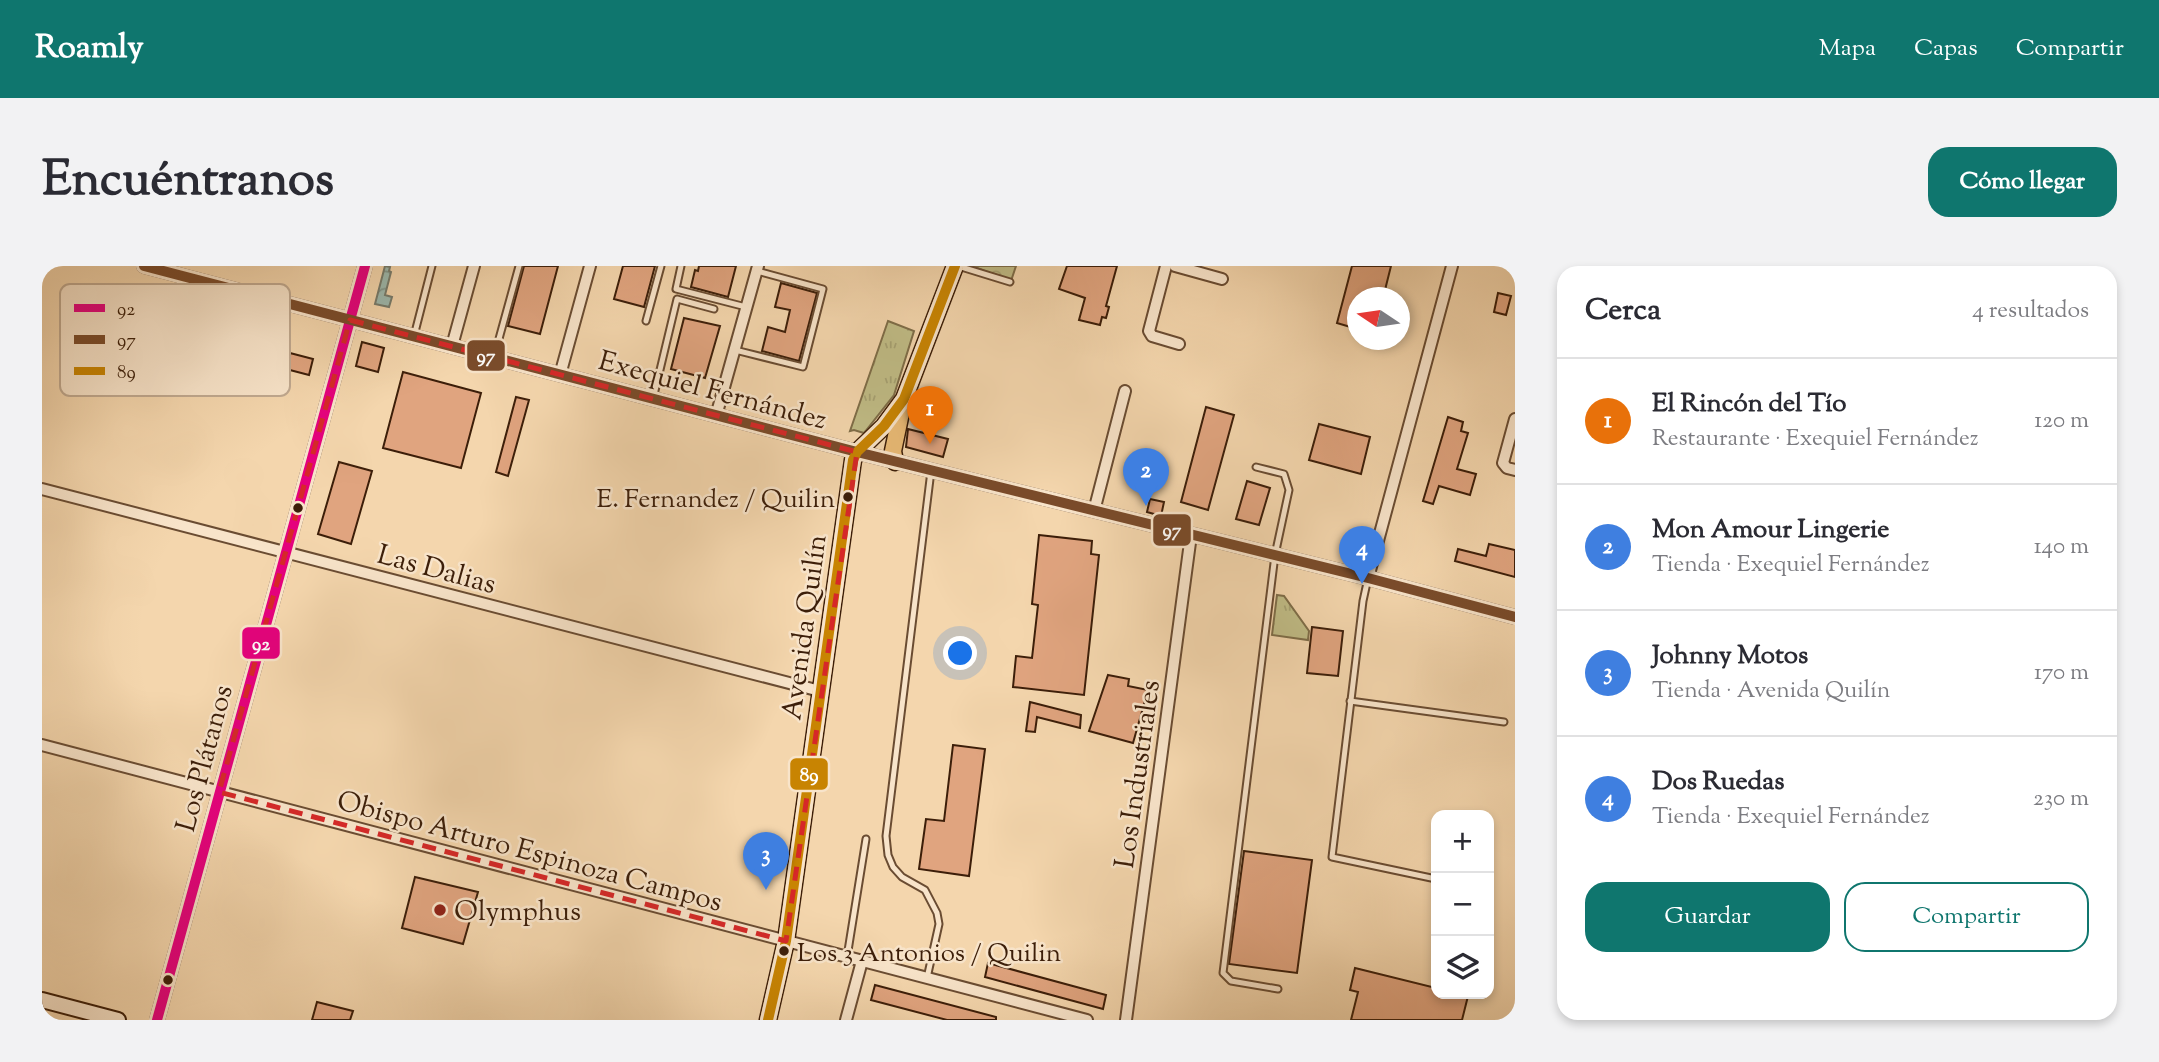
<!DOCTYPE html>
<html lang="es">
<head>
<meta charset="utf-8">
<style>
	:root { --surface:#fff; --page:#f2f2f3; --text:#2b2b33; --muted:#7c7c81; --line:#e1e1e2; --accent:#0f766e }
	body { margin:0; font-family:"Sorts Mill Goudy",serif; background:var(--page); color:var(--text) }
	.controls { position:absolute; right:21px; bottom:21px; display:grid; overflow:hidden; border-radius:14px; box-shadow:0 4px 10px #0003 }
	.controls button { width:63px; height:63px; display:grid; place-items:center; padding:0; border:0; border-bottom:2px solid var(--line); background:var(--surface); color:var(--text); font:35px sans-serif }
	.compass { position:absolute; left:1305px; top:21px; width:63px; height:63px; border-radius:50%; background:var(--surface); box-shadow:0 4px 10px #0003; rotate:283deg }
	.you { position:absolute; left:919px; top:388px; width:24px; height:24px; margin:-18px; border:5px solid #fff; border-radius:50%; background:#1a73e8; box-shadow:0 0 0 10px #1a73e833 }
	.badge { display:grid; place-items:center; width:46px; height:46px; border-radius:50%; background:var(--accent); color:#fff; font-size:23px; font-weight:700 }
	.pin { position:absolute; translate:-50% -58px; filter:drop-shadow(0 2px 4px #0008) }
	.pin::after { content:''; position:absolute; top:37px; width:24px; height:21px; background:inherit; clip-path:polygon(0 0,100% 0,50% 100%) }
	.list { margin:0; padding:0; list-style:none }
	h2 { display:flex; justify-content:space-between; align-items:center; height:91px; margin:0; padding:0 28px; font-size:30px }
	h2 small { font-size:23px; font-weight:400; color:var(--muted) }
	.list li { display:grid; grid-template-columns:46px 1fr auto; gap:21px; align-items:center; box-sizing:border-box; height:126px; padding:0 28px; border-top:2px solid var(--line) }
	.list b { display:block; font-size:26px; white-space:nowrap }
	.list p { margin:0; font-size:23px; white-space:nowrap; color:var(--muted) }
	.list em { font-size:23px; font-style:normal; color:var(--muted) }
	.actions { display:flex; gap:14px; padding:21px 28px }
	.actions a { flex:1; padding:16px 0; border:2px solid var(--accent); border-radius:21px; text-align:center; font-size:24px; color:var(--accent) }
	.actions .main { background:var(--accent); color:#fff }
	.icon { flex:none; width:38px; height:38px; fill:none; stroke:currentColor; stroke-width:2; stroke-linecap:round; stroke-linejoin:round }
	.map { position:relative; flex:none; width:1473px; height:754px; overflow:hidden; border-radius:21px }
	header { display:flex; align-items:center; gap:42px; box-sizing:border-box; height:98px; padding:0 35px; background:var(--accent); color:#fff }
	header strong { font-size:33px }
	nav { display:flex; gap:38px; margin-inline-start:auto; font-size:24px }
	.intro { display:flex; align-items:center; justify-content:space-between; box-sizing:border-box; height:168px; padding:0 42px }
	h1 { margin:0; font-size:49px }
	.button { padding:18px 32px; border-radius:21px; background:var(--accent); color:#fff; font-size:24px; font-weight:700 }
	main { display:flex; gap:42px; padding:0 42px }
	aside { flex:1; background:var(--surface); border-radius:21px; box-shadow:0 4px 10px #0003 }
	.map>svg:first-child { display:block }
</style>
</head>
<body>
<header>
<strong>Roamly</strong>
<nav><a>Mapa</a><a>Capas</a><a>Compartir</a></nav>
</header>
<div class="intro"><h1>Encuéntranos</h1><a class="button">Cómo llegar</a></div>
<main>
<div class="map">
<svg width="1473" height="754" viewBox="0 0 1473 754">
	<defs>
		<pattern id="grass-tufts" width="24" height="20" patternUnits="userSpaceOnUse" patternTransform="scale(1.75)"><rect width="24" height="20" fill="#c0bc86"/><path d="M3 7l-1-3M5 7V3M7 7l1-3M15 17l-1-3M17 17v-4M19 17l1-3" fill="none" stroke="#a6a172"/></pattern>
		<pattern id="park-crowns" width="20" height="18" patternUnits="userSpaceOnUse" patternTransform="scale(1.75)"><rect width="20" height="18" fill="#c0bc86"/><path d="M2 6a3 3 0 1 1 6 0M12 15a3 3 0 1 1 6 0" fill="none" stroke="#a6a172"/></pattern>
		<pattern id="water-waves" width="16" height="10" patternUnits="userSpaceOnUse" patternTransform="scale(1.75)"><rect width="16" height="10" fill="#9cb9ae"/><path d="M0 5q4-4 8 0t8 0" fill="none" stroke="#80968c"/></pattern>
	</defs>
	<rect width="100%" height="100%" fill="#f4d6ad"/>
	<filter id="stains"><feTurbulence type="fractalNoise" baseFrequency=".00286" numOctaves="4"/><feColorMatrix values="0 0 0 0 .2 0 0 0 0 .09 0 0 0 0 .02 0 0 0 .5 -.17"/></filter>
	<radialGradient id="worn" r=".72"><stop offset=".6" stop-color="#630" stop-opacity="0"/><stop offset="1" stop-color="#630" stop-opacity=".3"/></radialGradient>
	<!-- grass -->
	<g fill="url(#grass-tufts)" stroke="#7e6d48" stroke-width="2">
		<path d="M846 55 872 65 852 129 822 167 812 164 808 165Z"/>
		<path d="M1235 329 1242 330 1267 365 1266 374 1230 369Z"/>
	</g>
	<!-- park -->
	<path fill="url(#park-crowns)" stroke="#7e6d48" stroke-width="2" d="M930 0H974L969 15Z"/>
	<!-- water -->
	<path fill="url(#water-waves)" stroke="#767b6c" stroke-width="2" d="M343 0 348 1 347 5 349 6 343 29 350 31 347 41 333 38Z"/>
	<!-- building -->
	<g fill="#e0a47f" stroke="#3c1e09" stroke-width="2">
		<path d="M482 0H516L498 68 466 60Z"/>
		<path d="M581 0H613L602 41 572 33Z"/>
		<path d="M657 0H694L686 31 649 21 653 4 656 5Z"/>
		<path d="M1025 0H1075L1064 40 1067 41 1064 52 1060 51 1058 59 1037 54 1043 32 1017 23Z"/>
		<path d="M1310 0H1349L1341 32H1315V63L1295 57Z"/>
		<path d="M739 17 775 27 757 95 720 85 726 61 743 66 748 44 733 41Z"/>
		<path d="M1456 27 1469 30 1464 49 1452 46Z"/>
		<path d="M642 52 678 60 663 112 629 103Z"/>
		<path d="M320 76 342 82 336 106 314 100Z"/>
		<path d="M248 87 271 93 267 109 244 103Z"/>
		<path d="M361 106 439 127 419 202 341 182Z"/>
		<path d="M474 131 487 134 466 210 454 206Z"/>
		<path d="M1164 141 1192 149 1166 244 1139 236Z"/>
		<path d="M1406 151 1421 156 1419 165 1426 167 1415 203 1434 208 1428 229 1397 220 1391 238 1381 235Z"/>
		<path d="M1277 158 1328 171 1319 208 1267 194Z"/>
		<path d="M866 163 906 173 901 191 864 181Z"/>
		<path d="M297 196 330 205 309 278 276 268Z"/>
		<path d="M1205 215 1228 222 1217 259 1194 253Z"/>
		<path d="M1108 233 1122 236 1119 250 1105 246Z"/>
		<path d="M997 269 1050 275 1049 288 1057 289 1042 429 971 421 974 390 990 392 996 339 990 338Z"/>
		<path d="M1447 278 1473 284V311L1413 295 1416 283 1444 290Z"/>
		<path d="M1270 361 1301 365 1296 410 1265 407Z"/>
		<path d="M1066 409 1087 413 1086 420 1106 424 1091 477 1047 465Z"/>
		<path d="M988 436 1039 449 1038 462 995 451 993 466 984 465Z"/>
		<path d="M911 479 943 483 927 610 877 603 884 553 902 555Z"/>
		<path d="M1202 585 1270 594 1255 707 1187 698Z"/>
		<path d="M373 611 436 626 421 678 360 662Z"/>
		<path d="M946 697 1064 729 1061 743 943 711Z"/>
		<path d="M1313 702 1394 722V728H1415L1426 730 1420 754H1309L1316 726 1308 724Z"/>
		<path d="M833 719 954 751V754H905L829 734Z"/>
		<path d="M275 736 311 745 308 754H270Z"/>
	</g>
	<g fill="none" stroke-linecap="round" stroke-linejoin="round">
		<defs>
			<g id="service">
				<path d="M639 0 634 23 704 41"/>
				<path d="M916 0 968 16"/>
				<path d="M604 55 619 0"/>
				<path d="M372 70 390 0"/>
				<path d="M693 84 761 101 781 23 715 5"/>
				<path d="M452 91 477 0"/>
				<path d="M611 133 635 33 672 43"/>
				<path d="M1214 201 1242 208 1247 224 1233 289 1181 707 1189 715 1236 723"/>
				<path d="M1326 312 1321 335 1290 591 1394 613"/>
				<path d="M1308 435 1462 456"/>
				<path d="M805 691 824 573"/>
				<path d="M885 712 897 658 895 647 883 624 860 611 851 601 846 589 844 570 889 205"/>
			</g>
			<g id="minor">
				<path d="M1124 0 1107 65 1110 70 1137 78"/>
				<path d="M1133 0 1180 13"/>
				<path d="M410 80 432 0"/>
				<path d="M518 109 548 0"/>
				<path d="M674 150 716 0"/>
				<path d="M1473 153 1461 197 1465 202 1473 204"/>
				<path d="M0 223 778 425"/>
				<path d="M1052 245 1083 125"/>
				<path d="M1326 312 1410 0"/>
				<path d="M0 479 1045 754"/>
				<path d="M804 754 820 695"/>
				<path d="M1084 754 1149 269"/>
			</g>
			<g id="tertiary">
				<path d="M102 0 815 186 1326 312 1473 351"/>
				<path d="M115 754 323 0"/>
			</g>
			<path id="secondary" d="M0 734 76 754"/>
			<g id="primary">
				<path d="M853 196 851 185 861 137"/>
				<path d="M726 754 744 675 811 194 815 186 842 160 862 133 913 0"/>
			</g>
		</defs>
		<!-- service casing -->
		<use href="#service" stroke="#6a4c32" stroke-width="9"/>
		<!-- minor casing -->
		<use href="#minor" stroke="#6a4c32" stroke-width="14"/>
		<!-- tertiary casing -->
		<use href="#tertiary" stroke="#6a4c32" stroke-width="16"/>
		<!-- secondary casing -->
		<use href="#secondary" stroke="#3c1e09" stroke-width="18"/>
		<!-- primary casing -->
		<use href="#primary" stroke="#3c1e09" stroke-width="19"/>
		<!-- service -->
		<use href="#service" stroke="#f8e4ca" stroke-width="5"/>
		<!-- minor -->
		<use href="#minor" stroke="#f8e4ca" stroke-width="10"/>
		<!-- tertiary -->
		<use href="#tertiary" stroke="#f8e4ca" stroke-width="12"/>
		<!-- secondary -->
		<use href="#secondary" stroke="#f8e4ca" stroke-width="14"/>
		<!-- primary -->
		<use href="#primary" stroke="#eabb76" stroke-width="16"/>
		<defs>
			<path id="bus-1" d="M115 754 323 0"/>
			<path id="bus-2" d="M102 0 815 186 1326 312 1473 351"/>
			<path id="bus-3" d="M726 754 744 675 811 194 815 186 842 160 862 133 913 0"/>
		</defs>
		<!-- bus-1 casing -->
		<use href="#bus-1" stroke="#f8e4ca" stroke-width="16"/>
		<!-- bus-2 casing -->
		<use href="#bus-2" stroke="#f8e4ca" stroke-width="16"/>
		<!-- bus-3 casing -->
		<use href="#bus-3" stroke="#f8e4ca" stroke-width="16"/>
		<!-- bus-1 -->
		<use href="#bus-1" stroke="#e5007d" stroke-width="10"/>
		<!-- bus-2 -->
		<use href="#bus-2" stroke="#7a4b2a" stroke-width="10"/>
		<!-- bus-3 -->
		<use href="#bus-3" stroke="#c88402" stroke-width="10"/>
	</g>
	<!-- marked area -->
	<path fill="none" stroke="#d62828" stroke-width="5" stroke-dasharray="14 9" stroke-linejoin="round" d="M308 54 815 186 744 675 177 526Z"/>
	<!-- markers -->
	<g fill="#3c1e09" stroke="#f8e4ca" stroke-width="2.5">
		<circle cx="806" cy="231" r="6"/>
		<circle cx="256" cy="242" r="6"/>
		<circle cx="742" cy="685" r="6"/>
		<circle cx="126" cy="714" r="6"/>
	</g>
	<circle fill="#8f2418" stroke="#f8e4ca" stroke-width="2.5" cx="398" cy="644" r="7"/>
	<g text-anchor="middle" stroke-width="5" stroke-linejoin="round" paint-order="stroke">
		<!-- bus labels -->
		<g font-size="26" fill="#3c1e09" stroke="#f8e4ca" text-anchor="end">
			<text x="793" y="241">E. Fernandez / Quilin</text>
			<text x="755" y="695" text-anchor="start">Los 3 Antonios / Quilin</text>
		</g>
		<!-- street labels -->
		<g font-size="28" fill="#3c1e09" stroke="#f8e4ca">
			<text transform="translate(671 123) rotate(15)" y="10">Exequiel Fernández</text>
			<text transform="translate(395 302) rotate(15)" y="10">Las Dalias</text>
			<text transform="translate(761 361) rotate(-82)" y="10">Avenida Quilín</text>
			<text transform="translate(161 492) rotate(-75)" y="10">Los Plátanos</text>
			<text transform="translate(1094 508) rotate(-82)" y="10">Los Industriales</text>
			<text transform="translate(488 584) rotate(15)" y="10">Obispo Arturo Espinoza Campos</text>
		</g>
		<!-- poi labels -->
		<g font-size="28" fill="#3c1e09" stroke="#f8e4ca" text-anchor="start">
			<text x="412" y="654">Olymphus</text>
		</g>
	</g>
	<!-- legend -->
	<rect x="18" y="18" width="230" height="112" rx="10" fill="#f8e4ca" stroke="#c0a990" stroke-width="2"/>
	<rect x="32" y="38" width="31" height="8" fill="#e5007d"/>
	<rect x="32" y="69" width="31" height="9" fill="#7a4b2a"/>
	<rect x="32" y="101" width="31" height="8" fill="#c88402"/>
	<g font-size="19" fill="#3c1e09">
		<text x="75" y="49">92</text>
		<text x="75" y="80">97</text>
		<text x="75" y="112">89</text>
	</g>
	<g stroke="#f8e4ca" stroke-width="2.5">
		<rect x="424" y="73" width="40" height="33" rx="7" fill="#7a4b2a"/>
		<rect x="1110" y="247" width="40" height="34" rx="7" fill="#7a4b2a"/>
		<rect x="199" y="360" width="40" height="34" rx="7" fill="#e5007d"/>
		<rect x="747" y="491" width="40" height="34" rx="7" fill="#c88402"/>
	</g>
	<g font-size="19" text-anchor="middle" font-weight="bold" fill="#fff">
		<text x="444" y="96">97</text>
		<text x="1130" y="270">97</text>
		<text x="219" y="384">92</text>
		<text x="767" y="515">89</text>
	</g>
	<rect width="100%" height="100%" filter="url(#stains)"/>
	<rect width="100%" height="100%" fill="url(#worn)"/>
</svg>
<div class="controls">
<button>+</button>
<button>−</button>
<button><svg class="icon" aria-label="layers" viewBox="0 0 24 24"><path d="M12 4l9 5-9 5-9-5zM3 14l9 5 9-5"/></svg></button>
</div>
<svg class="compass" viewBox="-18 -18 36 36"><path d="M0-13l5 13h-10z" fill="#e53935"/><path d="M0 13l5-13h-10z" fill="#7c7c81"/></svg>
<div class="you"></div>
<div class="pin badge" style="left:888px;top:178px;background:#e8710a">1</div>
<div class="pin badge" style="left:1104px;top:240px;background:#3f7fe0">2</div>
<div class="pin badge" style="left:724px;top:624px;background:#3f7fe0">3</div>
<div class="pin badge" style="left:1320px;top:318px;background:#3f7fe0">4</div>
</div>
<aside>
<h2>Cerca<small>4 resultados</small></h2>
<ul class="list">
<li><span class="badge" style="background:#e8710a">1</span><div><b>El Rincón del Tío</b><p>Restaurante · Exequiel Fernández</p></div><em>120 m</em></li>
<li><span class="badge" style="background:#3f7fe0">2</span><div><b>Mon Amour Lingerie</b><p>Tienda · Exequiel Fernández</p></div><em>140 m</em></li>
<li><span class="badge" style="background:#3f7fe0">3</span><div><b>Johnny Motos</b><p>Tienda · Avenida Quilín</p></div><em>170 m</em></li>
<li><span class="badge" style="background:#3f7fe0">4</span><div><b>Dos Ruedas</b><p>Tienda · Exequiel Fernández</p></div><em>230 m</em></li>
</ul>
<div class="actions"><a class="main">Guardar</a><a>Compartir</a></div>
</aside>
</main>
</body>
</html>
